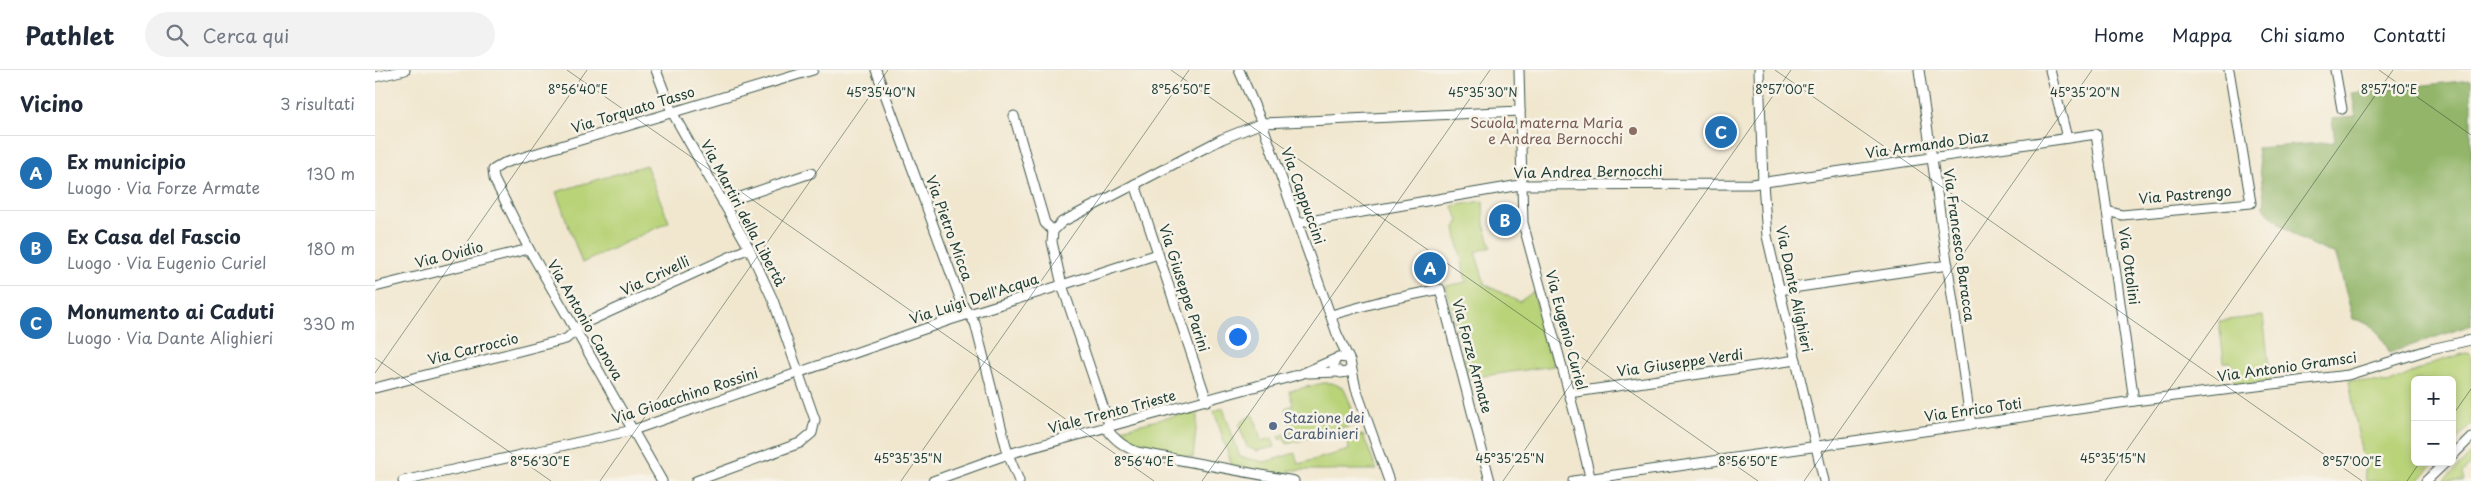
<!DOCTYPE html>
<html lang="it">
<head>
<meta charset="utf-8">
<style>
	:root { --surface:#fff; --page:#f2f2f3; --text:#1f2937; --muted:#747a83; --line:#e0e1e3; --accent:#1f6fb2 }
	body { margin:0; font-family:"Playpen Sans",sans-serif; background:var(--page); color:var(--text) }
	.controls { position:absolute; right:15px; bottom:15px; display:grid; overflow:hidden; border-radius:8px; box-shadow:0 2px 8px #0003 }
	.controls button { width:45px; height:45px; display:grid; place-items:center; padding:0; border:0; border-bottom:1px solid var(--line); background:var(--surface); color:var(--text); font:25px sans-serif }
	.you { position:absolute; left:862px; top:266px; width:18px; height:18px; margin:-12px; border:4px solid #fff; border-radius:50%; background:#1a73e8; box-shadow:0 0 0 8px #1a73e833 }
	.badge { display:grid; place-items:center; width:32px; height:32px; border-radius:50%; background:var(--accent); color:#fff; font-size:16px; font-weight:700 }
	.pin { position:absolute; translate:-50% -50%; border:2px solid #fff; box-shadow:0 1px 5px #0006 }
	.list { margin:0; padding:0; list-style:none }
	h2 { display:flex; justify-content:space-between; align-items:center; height:65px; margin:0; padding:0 20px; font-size:21px }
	h2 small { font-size:16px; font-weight:400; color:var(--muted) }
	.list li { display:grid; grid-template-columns:32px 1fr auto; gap:15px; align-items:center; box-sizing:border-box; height:75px; padding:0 20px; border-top:1px solid var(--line) }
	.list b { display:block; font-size:19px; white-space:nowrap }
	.list p { margin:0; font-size:16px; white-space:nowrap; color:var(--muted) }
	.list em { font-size:16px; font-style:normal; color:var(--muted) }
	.icon { flex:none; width:28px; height:28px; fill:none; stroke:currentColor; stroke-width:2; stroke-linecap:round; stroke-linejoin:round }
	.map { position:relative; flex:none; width:2096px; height:411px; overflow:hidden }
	header { display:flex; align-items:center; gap:30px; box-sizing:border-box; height:70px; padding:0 25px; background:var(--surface); border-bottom:1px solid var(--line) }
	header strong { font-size:24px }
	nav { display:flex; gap:28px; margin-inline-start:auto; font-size:18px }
	.search { width:350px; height:45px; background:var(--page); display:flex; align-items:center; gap:12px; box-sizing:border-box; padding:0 18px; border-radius:28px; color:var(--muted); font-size:19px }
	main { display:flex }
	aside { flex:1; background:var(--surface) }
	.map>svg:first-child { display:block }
</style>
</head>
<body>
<header>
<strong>Pathlet</strong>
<div class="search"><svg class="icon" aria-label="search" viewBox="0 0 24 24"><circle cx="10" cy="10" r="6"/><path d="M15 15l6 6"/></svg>Cerca qui</div>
<nav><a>Home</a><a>Mappa</a><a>Chi siamo</a><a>Contatti</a></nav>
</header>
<main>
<aside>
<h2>Vicino<small>3 risultati</small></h2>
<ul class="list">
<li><span class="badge">A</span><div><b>Ex municipio</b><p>Luogo · Via Forze Armate</p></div><em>130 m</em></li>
<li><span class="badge">B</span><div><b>Ex Casa del Fascio</b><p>Luogo · Via Eugenio Curiel</p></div><em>180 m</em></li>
<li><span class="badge">C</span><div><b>Monumento ai Caduti</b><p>Luogo · Via Dante Alighieri</p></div><em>330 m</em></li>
</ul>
</aside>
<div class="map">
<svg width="2096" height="411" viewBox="0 0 2096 411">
	<rect width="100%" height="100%" fill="#f7f3e8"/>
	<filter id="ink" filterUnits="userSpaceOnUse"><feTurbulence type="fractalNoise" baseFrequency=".02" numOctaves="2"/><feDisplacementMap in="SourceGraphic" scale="10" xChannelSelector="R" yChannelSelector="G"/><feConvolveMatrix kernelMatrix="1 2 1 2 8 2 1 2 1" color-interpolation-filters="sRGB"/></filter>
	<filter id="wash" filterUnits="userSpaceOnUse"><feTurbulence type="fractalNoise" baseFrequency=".0096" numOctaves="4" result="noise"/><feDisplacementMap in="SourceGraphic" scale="20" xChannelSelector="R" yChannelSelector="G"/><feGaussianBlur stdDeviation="1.12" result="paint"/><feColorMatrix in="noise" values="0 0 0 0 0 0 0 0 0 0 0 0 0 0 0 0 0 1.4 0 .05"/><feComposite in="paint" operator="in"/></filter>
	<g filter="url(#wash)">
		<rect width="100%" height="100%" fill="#f1e7cf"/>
		<!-- green -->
		<g fill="#b9d379" stroke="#6c8856">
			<path d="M271 95 294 152 207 193 181 122Z"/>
			<path d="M1108 131 1109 153 1116 177 1100 182 1110 214 1144 232 1158 222 1179 296 1094 308 1071 216 1091 212 1080 158 1084 150 1077 136Z"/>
			<path d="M1888 246 1896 312 1860 316 1856 292H1849L1844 251Z"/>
			<path d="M2091 283 2096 284V355L2077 374V310H2040V392H2060L2043 411H1991L1974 310 2015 313 2058 293Z"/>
			<path d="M948 313H957L969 318 983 354 912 374 910 369H905L904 366 917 362 910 338 918 335 914 321Z"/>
			<path d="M848 338 865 387 890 392 920 383 923 394 974 380 972 369 988 365 1002 400H914L915 405 857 396 839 341Z"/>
			<path d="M823 340 818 388 768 377 745 364 746 359Z"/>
			<path d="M879 345 886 371 897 368 900 377 882 381 872 377 864 355 869 349Z"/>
			<path d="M2096 384V393L2087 403 2089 411H2069Z"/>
		</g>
		<!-- forest -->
		<path fill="#92b569" stroke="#58794e" d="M2096 10V255L2014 283C2009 266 1996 252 1978 249L1961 185C1924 170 1916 166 1887 136L1890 133 1882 78 1960 72 1957 48 1981 46 1977 23Z"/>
	</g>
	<g filter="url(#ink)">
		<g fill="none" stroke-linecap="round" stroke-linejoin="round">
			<defs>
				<g id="minor">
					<path d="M281 0 297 42 374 178 398 230 440 350 437 363 425 373 321 411"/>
					<path d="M501 0 588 236 600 253 633 384 644 411"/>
					<path d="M864 0 887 53 962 264 975 291 981 319 1014 411"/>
					<path d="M1144 0 1148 153 1203 356 1216 411"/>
					<path d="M1384 0 1388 113 1392 166 1449 411"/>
					<path d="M1544 0 1596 355"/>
					<path d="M1675 0 1692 68"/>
					<path d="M1960 0 1967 39"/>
					<path d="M0 7 30 0"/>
					<path d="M639 46 670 153 678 161"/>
					<path d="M760 114 832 331"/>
					<path d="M348 133 436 103"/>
					<path d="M1732 141 1747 145 1876 133 1854 0"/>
					<path d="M923 153 1145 115 1377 114 1721 64 1759 331"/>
					<path d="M0 217 154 179"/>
					<path d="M1404 220 1573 195"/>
					<path d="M956 245 1007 231 1065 219 1115 411"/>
					<path d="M973 288 963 287 959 292V298L966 303 972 302 976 298"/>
					<path d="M933 303 964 302"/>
					<path d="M0 318 191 269 208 254 374 178"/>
					<path d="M1194 323 1421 290"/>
					<path d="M735 357 687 215 783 184"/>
					<path d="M731 358C740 370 748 376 762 382L919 411"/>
					<path d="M2077 386 2096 367"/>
					<path d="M28 411 258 360 575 250 687 215 677 172 678 161 687 152 847 69 887 53 1145 41"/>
					<path d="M287 411 154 179 119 109 118 100 129 93 438 0"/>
					<path d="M558 411 633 384 926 304 960 289"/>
					<path d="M1198 411 1759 331 1973 305 2056 279 2096 270"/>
					<path d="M2051 411 2071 392"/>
				</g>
			</defs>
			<!-- minor casing -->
			<use href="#minor" stroke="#3e564b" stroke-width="11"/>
			<!-- minor -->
			<use href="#minor" stroke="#fff" stroke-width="9"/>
		</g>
	</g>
	<!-- ticks -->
	<path fill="none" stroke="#1f3d34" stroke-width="1" stroke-opacity="0.45" d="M192 0 779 411M796 0 1383 411M1400 0 1987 411M2004 0 2096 65M0 288 176 411M0 303 212 0M2077 346 2096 319M225 411 513 0M526 411 814 0M827 411 1115 0M1128 411 1416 0M1429 411 1717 0M1730 411 2018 0M2032 411 2045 392"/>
	<!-- markers -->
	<circle fill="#8d6e63" stroke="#f7f3e8" stroke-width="2" cx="1258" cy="61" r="5"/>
	<circle fill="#5c6f8a" stroke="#f7f3e8" stroke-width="2" cx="898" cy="356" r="5"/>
	<g text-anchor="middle" stroke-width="5" stroke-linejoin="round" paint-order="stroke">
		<!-- street labels -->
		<g font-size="14" fill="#1f3d34" stroke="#f7f3e8">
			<text transform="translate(258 40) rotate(-17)" y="5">Via Torquato Tasso</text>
			<text transform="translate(1552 75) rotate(-8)" y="5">Via Armando Diaz</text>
			<text transform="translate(1213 102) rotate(-1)" y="5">Via Andrea Bernocchi</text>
			<text transform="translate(1810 125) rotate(-5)" y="5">Via Pastrengo</text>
			<text transform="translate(928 126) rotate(70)" y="5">Via Cappuccini</text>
			<text transform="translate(368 143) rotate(62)" y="5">Via Martiri della Libertà</text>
			<text transform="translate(574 158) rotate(70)" y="5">Via Pietro Micca</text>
			<text transform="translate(1584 175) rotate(82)" y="5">Via Francesco Baracca</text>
			<text transform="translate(74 185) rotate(-14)" y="5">Via Ovidio</text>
			<text transform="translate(1754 196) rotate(82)" y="5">Via Ottolini</text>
			<text transform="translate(280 206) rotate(-25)" y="5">Via Crivelli</text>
			<text transform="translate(809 218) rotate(72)" y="5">Via Giuseppe Parini</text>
			<text transform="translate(1419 219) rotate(78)" y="5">Via Dante Alighieri</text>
			<text transform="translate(599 229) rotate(-18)" y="5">Via Luigi Dell'Acqua</text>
			<text transform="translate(210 250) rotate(60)" y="5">Via Antonio Canova</text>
			<text transform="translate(1191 260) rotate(75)" y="5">Via Eugenio Curiel</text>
			<text transform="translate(98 279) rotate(-14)" y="5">Via Carroccio</text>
			<text transform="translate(1097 286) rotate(75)" y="5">Via Forze Armate</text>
			<text transform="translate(1305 293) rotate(-8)" y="5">Via Giuseppe Verdi</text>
			<text transform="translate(1912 297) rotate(-8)" y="5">Via Antonio Gramsci</text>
			<text transform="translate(310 326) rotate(-18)" y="5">Via Gioacchino Rossini</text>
			<text transform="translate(1598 340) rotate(-8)" y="5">Via Enrico Toti</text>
			<text transform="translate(737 342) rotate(-15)" y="5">Viale Trento Trieste</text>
		</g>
		<!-- education labels -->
		<g font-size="14" fill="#785e54" stroke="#f7f3e8" text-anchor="end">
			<text x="1248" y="58">Scuola materna Maria<tspan x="1248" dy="16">e Andrea Bernocchi</tspan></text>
		</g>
		<!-- service labels -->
		<g font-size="14" fill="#4e5e75" stroke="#f7f3e8" text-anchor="start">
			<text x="908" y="353">Stazione dei<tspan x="908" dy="16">Carabinieri</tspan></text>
		</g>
	</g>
	<g font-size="12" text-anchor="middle" fill="#1f3d34" stroke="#f7f3e8" stroke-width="5" stroke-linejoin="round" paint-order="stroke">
		<text x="2014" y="24">8°57'10"E</text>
		<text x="806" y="24">8°56'50"E</text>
		<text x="1410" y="24">8°57'00"E</text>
		<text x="203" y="24">8°56'40"E</text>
		<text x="506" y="27">45°35'40"N</text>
		<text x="1108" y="27">45°35'30"N</text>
		<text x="1710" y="27">45°35'20"N</text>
		<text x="533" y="393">45°35'35"N</text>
		<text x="1135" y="393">45°35'25"N</text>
		<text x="1738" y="393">45°35'15"N</text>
		<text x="165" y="396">8°56'30"E</text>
		<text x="769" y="396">8°56'40"E</text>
		<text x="1373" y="396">8°56'50"E</text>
		<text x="1977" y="396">8°57'00"E</text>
	</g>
</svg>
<div class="controls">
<button>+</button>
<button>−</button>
</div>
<div class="you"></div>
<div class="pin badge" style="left:1055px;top:198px">A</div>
<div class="pin badge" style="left:1130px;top:150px">B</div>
<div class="pin badge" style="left:1346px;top:62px">C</div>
</div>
</main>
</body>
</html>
